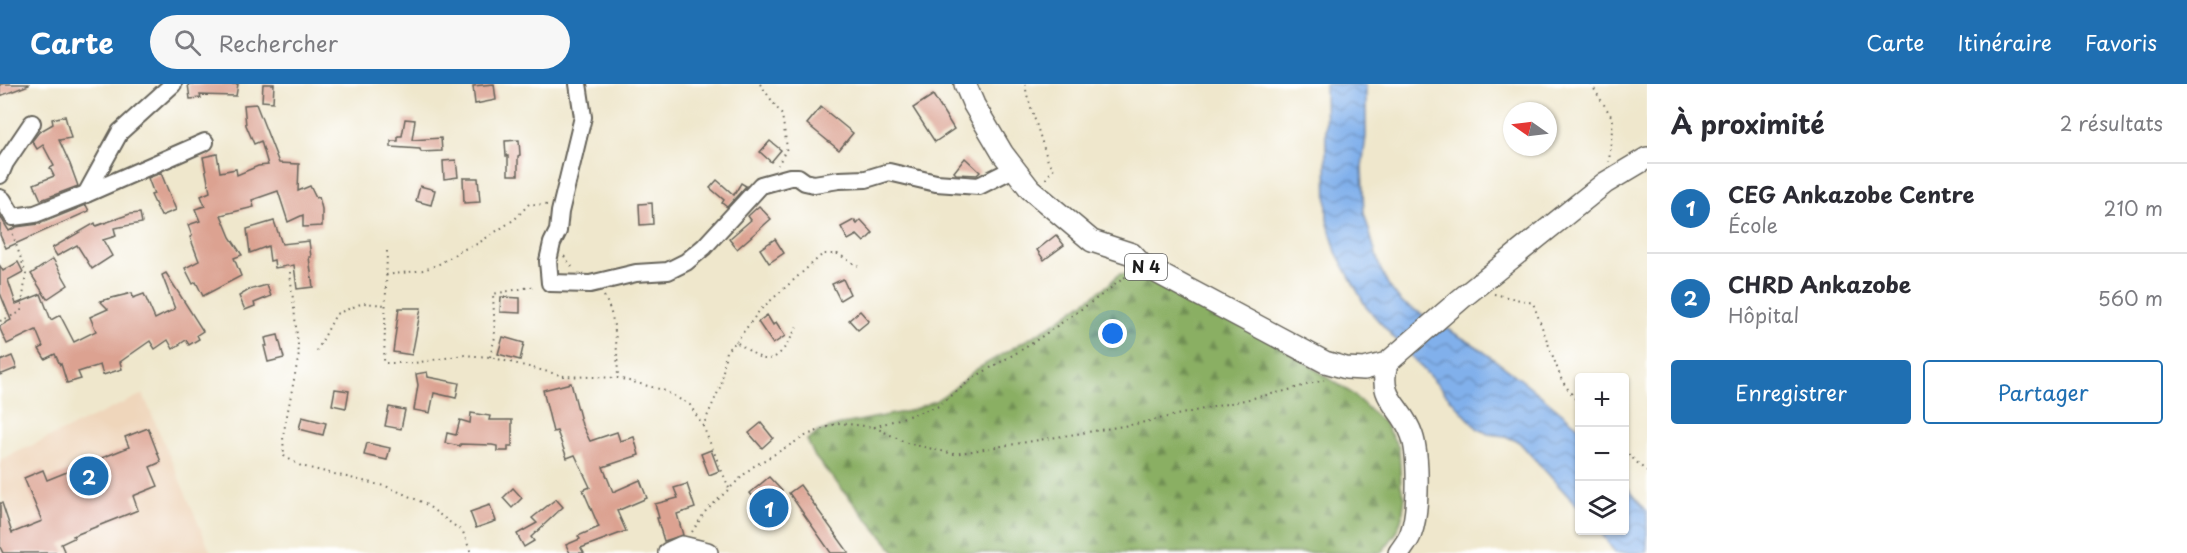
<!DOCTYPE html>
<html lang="fr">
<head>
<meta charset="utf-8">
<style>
	:root { --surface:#fff; --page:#f7f7f7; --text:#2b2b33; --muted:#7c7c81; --line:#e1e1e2; --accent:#1f6fb2 }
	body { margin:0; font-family:"Playpen Sans",sans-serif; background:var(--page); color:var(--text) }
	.controls { position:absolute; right:18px; bottom:18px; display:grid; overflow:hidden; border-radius:6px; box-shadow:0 2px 4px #0004 }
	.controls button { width:54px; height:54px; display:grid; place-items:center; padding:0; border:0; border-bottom:2px solid var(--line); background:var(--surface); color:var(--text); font:30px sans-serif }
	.compass { position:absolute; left:1503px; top:18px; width:54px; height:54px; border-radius:50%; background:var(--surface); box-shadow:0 2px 4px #0004; rotate:284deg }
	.you { position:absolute; left:1113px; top:250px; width:21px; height:21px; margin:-15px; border:4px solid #fff; border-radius:50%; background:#1a73e8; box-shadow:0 0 0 9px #1a73e833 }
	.badge { display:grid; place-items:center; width:39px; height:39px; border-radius:50%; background:var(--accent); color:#fff; font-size:20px; font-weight:700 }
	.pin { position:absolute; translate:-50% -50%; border:3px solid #fff; box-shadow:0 2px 6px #0006 }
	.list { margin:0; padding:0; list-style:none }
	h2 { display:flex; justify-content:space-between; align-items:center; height:78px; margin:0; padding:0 24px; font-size:26px }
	h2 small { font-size:20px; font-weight:400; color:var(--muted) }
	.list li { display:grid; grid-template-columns:39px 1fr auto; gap:18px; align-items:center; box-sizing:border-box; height:90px; padding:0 24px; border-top:2px solid var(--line) }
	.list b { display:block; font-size:22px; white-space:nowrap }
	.list p { margin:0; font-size:20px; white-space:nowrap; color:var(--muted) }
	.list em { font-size:20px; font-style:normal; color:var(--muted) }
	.actions { display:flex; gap:12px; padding:18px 24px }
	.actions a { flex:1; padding:14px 0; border:2px solid var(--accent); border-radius:6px; text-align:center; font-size:21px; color:var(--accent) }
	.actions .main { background:var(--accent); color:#fff }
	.icon { flex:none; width:33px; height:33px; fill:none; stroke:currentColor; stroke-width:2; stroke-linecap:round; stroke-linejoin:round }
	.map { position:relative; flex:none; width:1647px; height:469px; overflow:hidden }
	header { display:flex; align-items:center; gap:36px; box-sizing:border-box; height:84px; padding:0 30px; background:var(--accent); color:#fff }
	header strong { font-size:28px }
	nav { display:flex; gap:33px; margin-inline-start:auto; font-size:21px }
	.search { width:420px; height:54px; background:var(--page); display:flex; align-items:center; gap:15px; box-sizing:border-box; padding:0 21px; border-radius:33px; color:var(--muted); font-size:22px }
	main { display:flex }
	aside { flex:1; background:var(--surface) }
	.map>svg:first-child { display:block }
</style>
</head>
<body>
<header>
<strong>Carte</strong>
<div class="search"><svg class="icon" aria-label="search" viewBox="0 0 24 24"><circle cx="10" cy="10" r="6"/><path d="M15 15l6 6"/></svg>Rechercher</div>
<nav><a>Carte</a><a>Itinéraire</a><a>Favoris</a></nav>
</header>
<main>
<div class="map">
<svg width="1647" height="469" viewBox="0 0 1647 469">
	<defs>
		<pattern id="forest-firs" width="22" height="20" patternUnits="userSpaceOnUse" patternTransform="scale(1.5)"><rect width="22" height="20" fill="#8aaf64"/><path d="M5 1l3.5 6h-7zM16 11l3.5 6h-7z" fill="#708e52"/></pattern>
		<pattern id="water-waves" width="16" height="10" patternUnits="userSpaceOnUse" patternTransform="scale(1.5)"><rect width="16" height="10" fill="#81b0eb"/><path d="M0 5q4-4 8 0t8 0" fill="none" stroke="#698ebe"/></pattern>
	</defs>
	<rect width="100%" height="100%" fill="#fff"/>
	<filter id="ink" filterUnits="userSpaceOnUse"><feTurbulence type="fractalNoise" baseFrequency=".0167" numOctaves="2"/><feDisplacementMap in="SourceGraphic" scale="12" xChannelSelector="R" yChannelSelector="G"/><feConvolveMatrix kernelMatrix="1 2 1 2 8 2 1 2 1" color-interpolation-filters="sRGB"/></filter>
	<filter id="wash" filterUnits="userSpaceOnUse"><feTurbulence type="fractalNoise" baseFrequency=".008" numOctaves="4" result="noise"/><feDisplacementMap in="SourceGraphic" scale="24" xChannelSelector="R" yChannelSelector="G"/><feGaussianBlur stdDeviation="1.35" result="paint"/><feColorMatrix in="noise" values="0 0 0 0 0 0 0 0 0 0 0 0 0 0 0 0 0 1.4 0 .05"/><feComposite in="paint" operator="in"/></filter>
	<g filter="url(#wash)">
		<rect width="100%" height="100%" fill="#efe7cc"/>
		<!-- built -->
		<path fill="#efd6bb" d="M143 310 211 469H2L0 459 18 450 0 408V376Z"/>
		<!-- forest -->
		<path fill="url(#forest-firs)" stroke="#536640" stroke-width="1.5" d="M1153 188 1286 266 1350 308 1384 339 1399 364 1401 402 1405 413 1402 433 1397 448 1381 469H896L815 373 807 356 818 348 843 340 909 327 935 317 953 305 975 286 1052 241 1108 201 1119 190Z"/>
		<!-- water -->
		<g fill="url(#water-waves)" stroke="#4e6684" stroke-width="1.5">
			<path d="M1325 0H1366V53L1362 83 1364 129 1380 184 1389 202 1401 218 1476 262 1527 300 1579 343V424L1519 358 1505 352 1488 350 1477 344 1366 223 1336 168 1327 136Z"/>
			<path d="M1625 401 1647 427V469H1615L1600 447 1624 446Z"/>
		</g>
		<g id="blocks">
			<!-- building -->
			<g fill="#dca291">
				<path d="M0 0H29V1L0 12Z"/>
				<path d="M188 0H238L236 12 200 11 201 14 190 15Z"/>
				<path d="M263 0H274L273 18 262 17Z"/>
				<path d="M494 0 496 16 475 20 473 2Z"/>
				<path d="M933 11 954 45 935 58 913 24Z"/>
				<path d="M256 20 279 79 299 80 298 107 310 102 316 114 319 113 322 125V142L303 143V131L288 138 278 107 252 116 254 123 221 131 230 153 242 171 234 174 241 192 203 212 196 198 193 200 185 184 199 177 190 153 192 152 188 141 200 137 195 125 205 122 201 112 210 108 203 73 217 70 220 88 236 85 237 91 258 82 268 81 261 57 254 60 246 41 244 21Z"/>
				<path d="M821 23 853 49 839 66 807 40Z"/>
				<path d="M65 32 71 54 59 56 70 80 78 102 41 116 34 100 54 92 50 84 54 82 43 61 37 65 32 57 39 48 53 40 52 35Z"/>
				<path d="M405 35 415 36 412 56 441 54 442 67 421 68 420 65 391 63V57H398V52H402Z"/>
				<path d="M519 56 520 71 518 72V91H508V72H506L505 57Z"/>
				<path d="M770 57 781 66 771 78 760 68Z"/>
				<path d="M965 74 980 88 977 91 956 90 954 88Z"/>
				<path d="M456 76 458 93 444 95 443 77Z"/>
				<path d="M161 89 176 126 161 132 151 111 154 110 148 94Z"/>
				<path d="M463 94H478L480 118 464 119Z"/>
				<path d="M717 96 734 111 741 99 746 102 727 123 722 119 724 116 710 104Z"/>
				<path d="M420 102 435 106 431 121 416 117Z"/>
				<path d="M652 119 653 140 640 141 639 120Z"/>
				<path d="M86 121 89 127 6 164 0 151V132L9 147 16 143 39 140Z"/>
				<path d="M759 122 771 135 737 165 729 155 751 136 748 132Z"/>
				<path d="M140 129 142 139 114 144 116 152 103 156 112 172 92 185 77 161 57 172 52 164 95 139 96 142 130 130Z"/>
				<path d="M854 136 857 140 861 136 873 149 864 158 857 151 848 156 841 143Z"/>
				<path d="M274 137 282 160 309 157 311 173H309L313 203 297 205 294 181 275 184 274 176 270 177 268 162 250 169 247 145Z"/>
				<path d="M1056 151 1064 161 1044 176 1037 166Z"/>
				<path d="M775 155 784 169 769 179 760 165Z"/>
				<path d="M53 175 68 201 47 215 31 190Z"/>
				<path d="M18 178 23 188 8 196 16 220 41 210 51 236 60 231 74 258 96 247 90 233 108 225 100 217 132 209 133 214 144 210 155 235 175 225 162 191 166 189 203 247 197 251 199 255 189 261 186 256 173 265 168 256 155 265 150 257 120 278 122 285 103 291 100 281 78 288 81 295 67 299 61 280 60 281 55 270 45 275 39 265 43 263 36 246 7 260 0 245V242L11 236 0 209V182L3 187Z"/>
				<path d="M843 195 850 210 840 216 832 200Z"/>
				<path d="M267 201 271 212 254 219 255 222 245 226 239 212 249 206Z"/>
				<path d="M501 213 520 214V229L500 228Z"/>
				<path d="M399 224H421L412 271 393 268Z"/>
				<path d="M860 227 869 237 858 246 849 236Z"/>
				<path d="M767 231 773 241 776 238 785 252 773 260 758 238Z"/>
				<path d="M278 251 284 274 268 278 264 262H267L265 254Z"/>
				<path d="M503 253 524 259 520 276 498 270Z"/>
				<path d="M12 272 17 284 0 291V277Z"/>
				<path d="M427 288 428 293 459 299 456 314 434 309 430 329 414 326 418 301 416 290Z"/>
				<path d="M571 299 582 341 590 357 617 348 620 357 634 353 639 371 603 383 613 408 640 396 647 414 617 427 626 447 581 464 584 469H570L566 461 580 455 578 452 599 443 583 406 590 403 575 371 567 374 557 347 553 348 543 306Z"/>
				<path d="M335 305 349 307 346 324 332 321Z"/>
				<path d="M389 323 405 326 401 345 385 342Z"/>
				<path d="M471 329 490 332 489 336H512V362H508V367H497V362L492 361 460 360V362L445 359 447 349 456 351 460 336 470 339Z"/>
				<path d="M302 333 326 339 323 351 299 345Z"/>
				<path d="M761 339 773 354 762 364 749 349Z"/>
				<path d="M148 344 161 378 150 383 158 402 133 412 138 426 73 452 74 454 61 460 65 469H3L0 463V419H2L12 449 42 437 24 394 43 386 47 396 129 363 125 353Z"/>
				<path d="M367 359 390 364 387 376 364 371Z"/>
				<path d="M711 366 719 387 709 391 701 370Z"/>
				<path d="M769 393 782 407 762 424 750 409Z"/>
				<path d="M687 400 695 424 677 430 683 451 664 457 657 434H659L655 420 678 414 674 404Z"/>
				<path d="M800 401 849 469H831L789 409Z"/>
				<path d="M513 404 522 414 512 424 503 414Z"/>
				<path d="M556 415 563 423 531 453 534 457 524 463 517 450 537 439 532 434Z"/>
				<path d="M490 421 496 437 476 444 470 428Z"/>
			</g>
		</g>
	</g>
	<g filter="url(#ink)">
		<use href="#blocks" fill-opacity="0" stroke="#66635a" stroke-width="1.5"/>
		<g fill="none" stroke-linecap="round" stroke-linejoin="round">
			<defs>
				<g id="minor">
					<path d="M578 0 583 33 560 128 558 147 552 159 548 177 550 199 590 200 636 189 668 187 686 178 704 163 761 101 790 93H798L805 98 814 100 839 96 866 95 889 88 936 99 979 102 1015 84"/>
					<path d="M0 91 5 79 32 39"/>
					<path d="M86 110 120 48 173 0"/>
					<path d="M0 114 3 116 13 133 35 130 86 110 205 58"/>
				</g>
				<g id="major">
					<path d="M965 0 974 21 1003 70 1030 105 1092 157 1132 170 1141 180 1325 278 1346 284 1364 285 1387 279 1462 214 1605 99 1647 74"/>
					<path d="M1387 279C1377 317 1402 321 1412 351 1419 371 1419 428 1411 449 1409 456 1403 463 1399 469"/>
					<path d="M669 469 682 463 707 469"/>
				</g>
			</defs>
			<!-- minor casing -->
			<use href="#minor" stroke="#66635a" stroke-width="20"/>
			<!-- major casing -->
			<use href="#major" stroke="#66635a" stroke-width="24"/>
			<!-- path -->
			<g stroke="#66635a" stroke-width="2" stroke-dasharray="1.5 4.5" stroke-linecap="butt">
				<path d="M760 0 782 31 787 64 778 81"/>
				<path d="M1025 0 1027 11 1048 77 1054 84 1045 96"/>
				<path d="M1591 0 1613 35 1609 78"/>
				<path d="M387 167 384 279H415L463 271 490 273 564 292 618 294 663 306 690 321 703 342"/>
				<path d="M564 172 573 184"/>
				<path d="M290 188 299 270 283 352 284 372 301 382 388 403 424 419 463 448 471 469"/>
				<path d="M386 191 424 186 439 180 462 166 477 160 515 135 529 120 549 121"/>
				<path d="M1494 210 1533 219 1562 297 1580 321"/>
				<path d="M604 212C617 235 617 268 618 294"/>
				<path d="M0 237 21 228 26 190 12 148"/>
				<path d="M736 258 760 226 823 170H838L858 182"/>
				<path d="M317 267 336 230 363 219 386 221"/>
				<path d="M490 273 495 253 493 210 536 202"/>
				<path d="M874 343 907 359 954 370 1136 340 1285 307 1324 296"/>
				<path d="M1624 366 1647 388"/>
				<path d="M729 404 703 342 721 301 726 267 736 258C744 263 753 270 761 274 779 281 791 254 797 242"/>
				<path d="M692 448 705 428 751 384 807 351 838 339 874 343 939 322 973 294 1028 262 1103 210 1129 190"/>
			</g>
			<!-- minor -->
			<use href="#minor" stroke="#fff" stroke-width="16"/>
			<!-- major -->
			<use href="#major" stroke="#fff" stroke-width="21"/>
		</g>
	</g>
	<g text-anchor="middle" stroke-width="6" stroke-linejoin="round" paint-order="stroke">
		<!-- shield labels -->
		<rect fill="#fff" stroke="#606060" stroke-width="1.5" x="1125" y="170" width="42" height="26" rx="4.5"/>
		<g font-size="16" font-weight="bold" fill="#1c1c1c">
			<text x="1146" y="189">N 4</text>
		</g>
	</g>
</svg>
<div class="controls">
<button>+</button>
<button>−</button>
<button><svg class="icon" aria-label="layers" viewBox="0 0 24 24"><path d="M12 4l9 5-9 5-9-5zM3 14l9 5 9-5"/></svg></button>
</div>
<svg class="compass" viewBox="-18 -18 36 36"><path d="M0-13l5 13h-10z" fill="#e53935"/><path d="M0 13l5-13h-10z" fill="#7c7c81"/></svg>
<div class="you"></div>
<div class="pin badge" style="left:769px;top:424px">1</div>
<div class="pin badge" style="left:89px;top:392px">2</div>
</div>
<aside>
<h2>À proximité<small>2 résultats</small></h2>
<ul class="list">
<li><span class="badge">1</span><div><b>CEG Ankazobe Centre</b><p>École</p></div><em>210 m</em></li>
<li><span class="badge">2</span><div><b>CHRD Ankazobe</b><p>Hôpital</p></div><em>560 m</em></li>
</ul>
<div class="actions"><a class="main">Enregistrer</a><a>Partager</a></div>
</aside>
</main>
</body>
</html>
